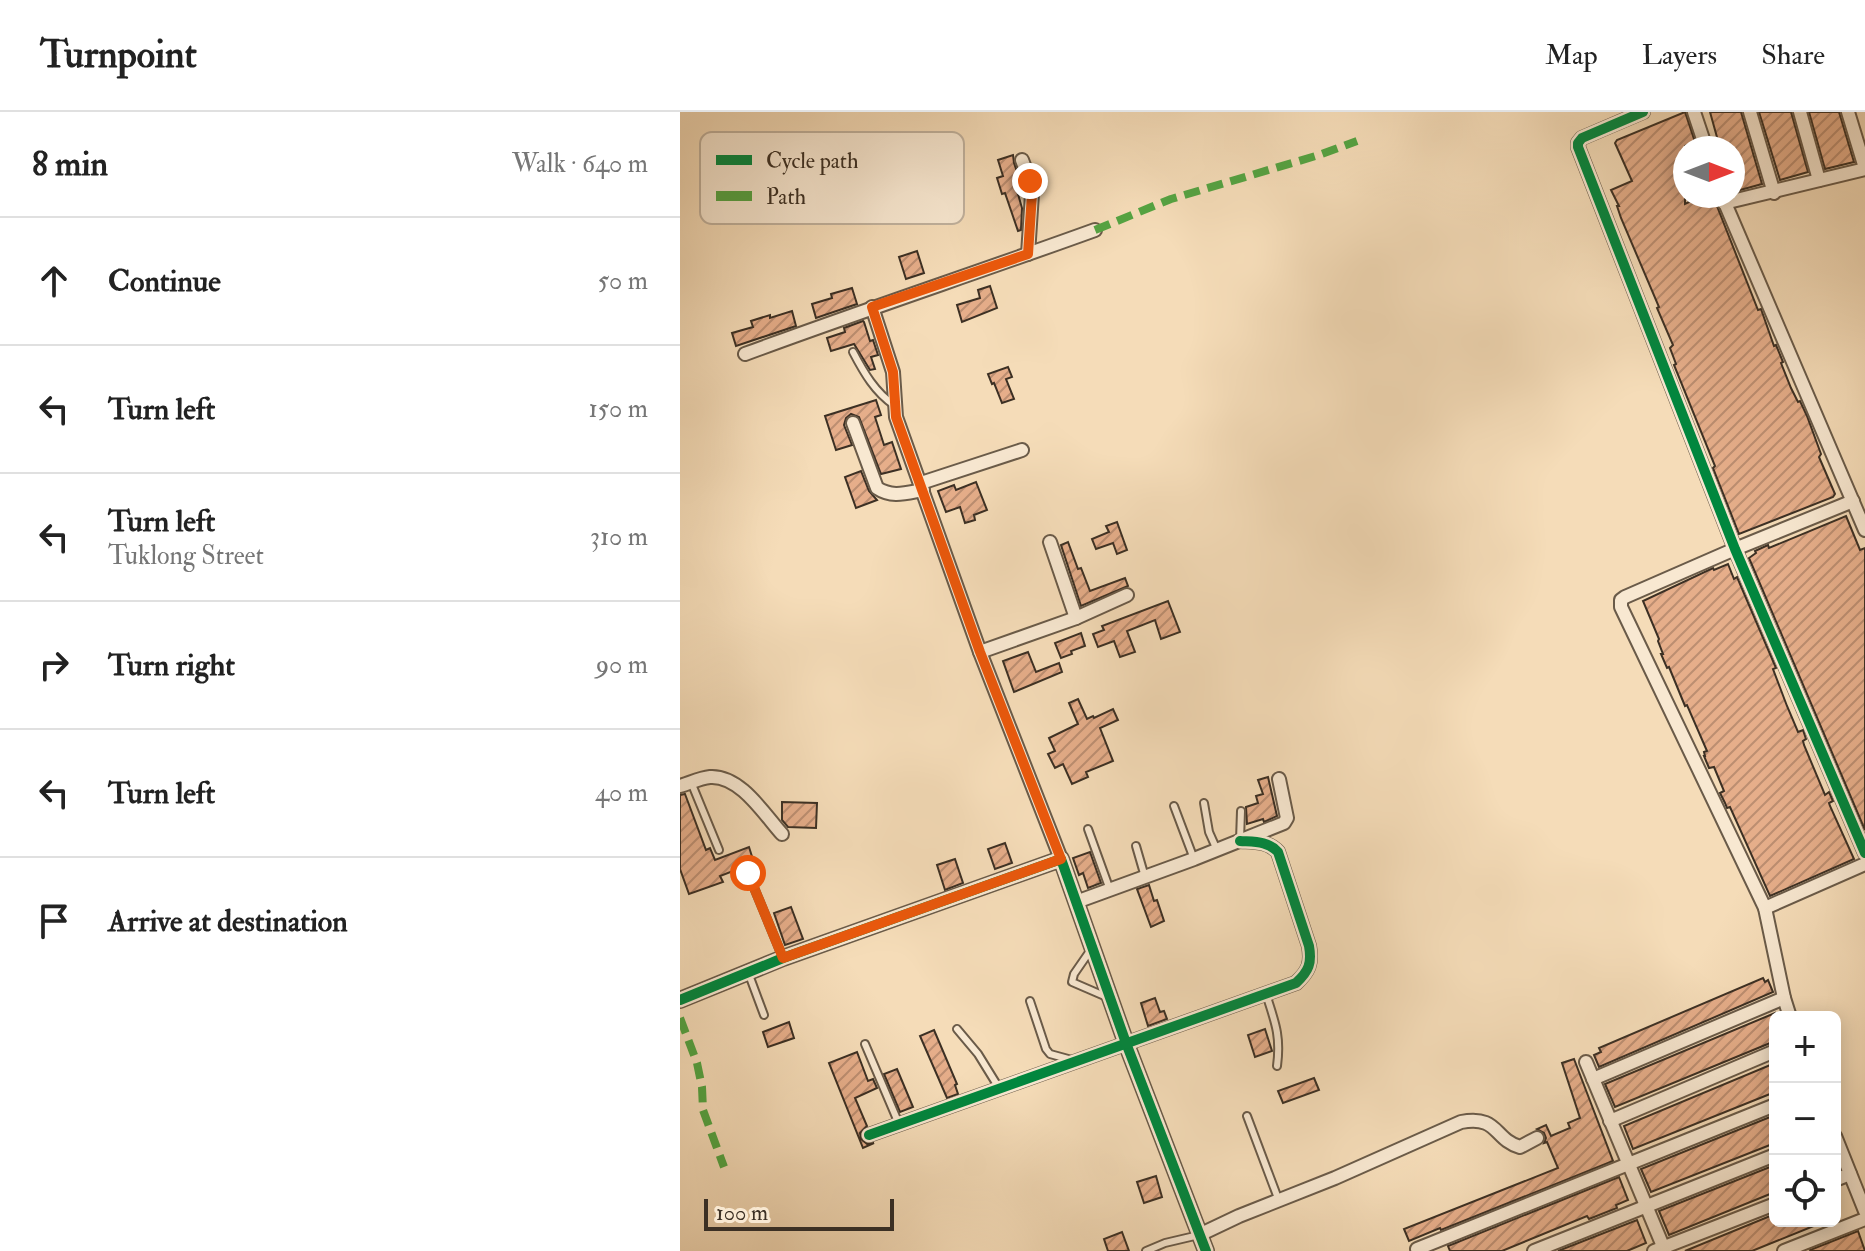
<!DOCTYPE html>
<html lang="en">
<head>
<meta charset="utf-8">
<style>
	:root { --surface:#fff; --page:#f6f6f6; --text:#222; --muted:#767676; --line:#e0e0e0 }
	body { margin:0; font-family:"IM FELL Double Pica",serif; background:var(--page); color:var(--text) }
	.controls { position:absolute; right:24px; bottom:24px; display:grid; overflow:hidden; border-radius:12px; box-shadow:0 4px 20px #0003 }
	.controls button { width:72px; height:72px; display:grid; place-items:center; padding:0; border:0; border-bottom:2px solid var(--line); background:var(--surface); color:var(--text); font:40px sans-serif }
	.compass { position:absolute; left:993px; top:24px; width:72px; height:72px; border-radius:50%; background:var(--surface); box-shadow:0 4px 20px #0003; rotate:90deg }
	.scale { position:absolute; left:24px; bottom:20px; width:190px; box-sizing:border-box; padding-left:8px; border:4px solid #3c3024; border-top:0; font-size:22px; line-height:28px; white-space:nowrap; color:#3c3024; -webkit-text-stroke:6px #f8e8d1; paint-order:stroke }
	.stop { position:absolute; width:24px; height:24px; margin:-18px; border:6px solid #ea580c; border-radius:50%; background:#fff }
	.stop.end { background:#ea580c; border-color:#fff; box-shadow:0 2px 8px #0008 }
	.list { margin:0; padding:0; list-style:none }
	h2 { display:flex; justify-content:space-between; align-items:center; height:104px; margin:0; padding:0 32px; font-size:34px }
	h2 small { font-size:26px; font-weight:400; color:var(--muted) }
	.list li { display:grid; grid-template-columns:52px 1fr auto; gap:24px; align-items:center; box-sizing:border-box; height:128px; padding:0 32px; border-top:2px solid var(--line) }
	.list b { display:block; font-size:30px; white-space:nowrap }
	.list p { margin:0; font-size:26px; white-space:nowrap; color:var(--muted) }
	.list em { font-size:26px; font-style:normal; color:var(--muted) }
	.icon { flex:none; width:44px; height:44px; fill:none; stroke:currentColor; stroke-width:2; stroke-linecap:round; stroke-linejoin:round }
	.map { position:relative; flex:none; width:1185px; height:1139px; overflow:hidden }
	header { display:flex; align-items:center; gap:48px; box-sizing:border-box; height:112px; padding:0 40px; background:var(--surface); border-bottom:2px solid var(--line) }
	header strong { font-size:38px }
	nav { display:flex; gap:44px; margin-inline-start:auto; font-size:28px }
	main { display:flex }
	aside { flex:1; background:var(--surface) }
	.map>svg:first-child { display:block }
</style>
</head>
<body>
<header>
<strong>Turnpoint</strong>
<nav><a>Map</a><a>Layers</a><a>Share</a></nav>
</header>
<main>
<aside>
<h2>8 min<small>Walk · 640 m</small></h2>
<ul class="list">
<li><svg class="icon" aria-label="ahead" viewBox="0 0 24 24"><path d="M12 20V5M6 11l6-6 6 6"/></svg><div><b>Continue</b></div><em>50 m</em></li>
<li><svg class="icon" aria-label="left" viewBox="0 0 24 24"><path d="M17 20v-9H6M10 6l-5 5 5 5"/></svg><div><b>Turn left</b></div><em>150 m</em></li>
<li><svg class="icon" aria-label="left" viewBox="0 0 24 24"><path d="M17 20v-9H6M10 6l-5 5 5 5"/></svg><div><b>Turn left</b><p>Tuklong Street</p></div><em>310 m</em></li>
<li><svg class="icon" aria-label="right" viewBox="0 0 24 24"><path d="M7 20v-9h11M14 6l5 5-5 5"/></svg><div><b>Turn right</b></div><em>90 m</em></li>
<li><svg class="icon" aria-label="left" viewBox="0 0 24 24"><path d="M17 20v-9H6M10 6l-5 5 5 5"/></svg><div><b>Turn left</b></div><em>40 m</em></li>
<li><svg class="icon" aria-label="arrive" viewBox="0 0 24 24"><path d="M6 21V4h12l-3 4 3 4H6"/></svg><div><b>Arrive at destination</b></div></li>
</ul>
</aside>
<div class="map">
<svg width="1185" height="1139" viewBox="0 0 1185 1139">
	<defs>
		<pattern id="building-hatch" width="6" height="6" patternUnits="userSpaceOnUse" patternTransform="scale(2)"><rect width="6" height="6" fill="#e6ae8a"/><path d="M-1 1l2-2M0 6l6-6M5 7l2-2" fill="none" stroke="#bc8e71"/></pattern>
	</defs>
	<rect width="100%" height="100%" fill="#f5dcb8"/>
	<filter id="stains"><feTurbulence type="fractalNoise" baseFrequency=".0025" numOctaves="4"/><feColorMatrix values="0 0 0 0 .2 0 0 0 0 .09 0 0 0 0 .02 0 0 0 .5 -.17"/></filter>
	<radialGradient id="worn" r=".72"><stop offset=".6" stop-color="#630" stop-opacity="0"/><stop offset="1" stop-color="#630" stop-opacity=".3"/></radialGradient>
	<!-- building -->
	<g fill="url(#building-hatch)" stroke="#3c3024" stroke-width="2">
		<path d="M1005 0 1015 30 1005 34V92L1022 84H1033L1078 198 1081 197 1094 234 1096 233 1103 250 1101 251 1111 276 1118 290 1120 289 1127 304 1141 342 1139 345 1155 382 1153 385 1059 422 1033 356 1035 354 994 253 996 252 990 236 993 233 977 196 979 195 941 106 937 94H939L931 78 952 69 935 31 937 28Z"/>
		<path d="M1030 0H1061L1082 72 1053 80V36H1040Z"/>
		<path d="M1079 0H1111L1128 60 1100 68Z"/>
		<path d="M1129 0H1159L1174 50 1145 57Z"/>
		<path d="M333 43 334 51 342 74 336 75 342 96 341 118 338 119 325 81 322 82 317 66 323 64 318 48Z"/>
		<path d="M237 139 244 161 226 167 219 145Z"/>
		<path d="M310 174 317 196 282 210 277 193 300 186 298 178Z"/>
		<path d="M172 176 177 192 136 206 132 192 152 186 151 182Z"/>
		<path d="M112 199 116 214 56 234 52 221 73 215 71 209 90 203V206Z"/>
		<path d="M183 209 184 210 190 229 193 228 198 243 191 245 195 257 190 258 174 232 151 239 147 226 165 220 164 216Z"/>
		<path d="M328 255 332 265 326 267 334 287 322 291 314 271 312 272 308 262Z"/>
		<path d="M196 288 201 303 195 305 204 333 212 330 221 357 201 362 179 305 171 302 166 306 164 313 172 333 156 338 145 304Z"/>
		<path d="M181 359 189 379 197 388 176 396 165 365Z"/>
		<path d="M296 370 307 398 294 403 295 408 285 411 280 395 266 400 258 379 274 373 276 378Z"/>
		<path d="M1166 404 1180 438 1185 436V718L1069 446 1076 441 1075 439 1088 433 1089 436Z"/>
		<path d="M437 410 447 438 437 442 433 431 416 437 412 427 429 420 426 414Z"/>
		<path d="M388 430 398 457 401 456 410 479 445 466 448 474 401 494 381 433Z"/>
		<path d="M1048 452 1054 467 1057 465 1096 556 1093 557 1107 594 1118 620 1123 618 1126 627 1123 629 1124 633 1145 683 1149 680 1153 689 1149 691 1150 694 1174 747 1090 784 1050 695 1047 696 1045 691 1040 681 1044 679 1034 655 1029 656 1024 644H1025L1024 640 1027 639 1007 593 1005 594 989 555 987 556 981 542H983L978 529 979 527 963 489 1033 456 1034 458Z"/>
		<path d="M488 489 500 520 481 527 475 508 447 519 455 540 440 545 434 529 418 535 413 522 424 518 422 514Z"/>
		<path d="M401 521 405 534 391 539 392 542 381 546 375 531Z"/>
		<path d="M348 540 356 560 379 551 382 560 334 580 323 549Z"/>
		<path d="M398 587 407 607 413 604 414 606 433 597 438 608 420 616 433 649 406 660 408 665 392 672 383 652 375 656 368 642 375 639 369 626 398 612 389 591Z"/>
		<path d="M588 665 597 704 584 710 583 707 567 712 566 695 578 691 576 684 583 682 578 668Z"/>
		<path d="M5 682 26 738 30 736 35 748 69 735 74 751 40 764 43 770 9 782 0 757V683Z"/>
		<path d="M102 690 137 691 136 716 108 715 102 708Z"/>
		<path d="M325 731 332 751 315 757 308 737Z"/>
		<path d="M410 740 421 771 408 776 403 761 399 763 393 746Z"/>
		<path d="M275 747 283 771 265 778 257 753Z"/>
		<path d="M469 773 474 789 477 788 484 809 471 815 457 777Z"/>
		<path d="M111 795 123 827 105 833 94 801Z"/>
		<path d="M1083 866 1085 870 1088 868 1093 880 919 955 914 943 921 940 919 936Z"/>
		<path d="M475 886 480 900 484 899 487 907 468 914 461 891Z"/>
		<path d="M1095 901V929L935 995 925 972Z"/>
		<path d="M109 910 114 926 88 935 83 920Z"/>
		<path d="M585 917 592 939 575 945 568 923Z"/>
		<path d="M254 918 277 972 275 973 278 982 267 986 240 924Z"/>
		<path d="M177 940 188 969 193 967 197 976 175 986 187 1014 180 1021 181 1027 187 1032 194 1031 183 1036 149 951Z"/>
		<path d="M894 947 933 1049 761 1118 760 1116 729 1129 724 1117 878 1056 867 1030 864 1031 866 1026 864 1021 857 1017 866 1013 871 1024 890 1016 888 1011 900 1006 882 951Z"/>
		<path d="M1095 951V980L953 1037 944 1014Z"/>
		<path d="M217 957 233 995 220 1000 204 962Z"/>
		<path d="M634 966 639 978 603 991 598 979Z"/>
		<path d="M1095 1003V1031L971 1080 961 1057Z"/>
		<path d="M1095 1053V1080L989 1123 979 1099Z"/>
		<path d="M476 1064 482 1085 464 1091 457 1070Z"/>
		<path d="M939 1065 948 1088 936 1093 937 1096 909 1107 907 1104 822 1139H770L768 1134Z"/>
		<path d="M1095 1102V1109H1146L1072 1139H1005Z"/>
		<path d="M957 1108 966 1131 947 1139H878Z"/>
		<path d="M1178 1119 1185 1139H1131L1130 1138Z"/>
		<path d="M442 1120 449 1139H428L424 1127Z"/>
	</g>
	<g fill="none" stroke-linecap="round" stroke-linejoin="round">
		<defs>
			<g id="service">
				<path d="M173 240C184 261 195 280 214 293"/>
				<path d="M11 670 39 738"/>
				<path d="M524 691 529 720 537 738"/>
				<path d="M494 694 514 747"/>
				<path d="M408 717 430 778"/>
				<path d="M560 728 561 699"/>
				<path d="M456 734 465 765"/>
				<path d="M68 761 103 846"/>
				<path d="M412 836 394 862 392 870 429 886"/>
				<path d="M68 860 84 903"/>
				<path d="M586 882C595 910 601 924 597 954"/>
				<path d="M350 889 366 937 370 942 392 948"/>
				<path d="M277 917 298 942 319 976"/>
				<path d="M185 932 219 1012"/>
				<path d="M567 1004 599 1089"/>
				<path d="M466 1139 485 1131 519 1123"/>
			</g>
			<g id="minor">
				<path d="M963 0 902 26 898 31V35L1055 437 1185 741"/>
				<path d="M1014 0 1026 36"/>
				<path d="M1070 0 1094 81"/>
				<path d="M1120 0 1139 68"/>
				<path d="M1168 0 1185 56"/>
				<path d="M342 48 350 69 352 82 348 142"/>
				<path d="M1042 84 1185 418"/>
				<path d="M1044 91 1185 57"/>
				<path d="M192 195 213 260 216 305 300 540 381 747"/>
				<path d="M65 242C181 199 299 160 415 118"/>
				<path d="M173 311 197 376C212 386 226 381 243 378"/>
				<path d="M241 371 342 338"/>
				<path d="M370 430 396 506"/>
				<path d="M300 540 396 506 447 483"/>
				<path d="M0 674C10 671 20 666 30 665 60 663 84 702 102 722"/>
				<path d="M396 790 514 747 604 711 607 706 599 667"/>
				<path d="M1085 796 1185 752"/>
				<path d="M1110 905 1104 886 1085 796 941 495V488L945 485 1055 437 1173 389"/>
				<path d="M906 950 985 1139"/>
				<path d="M913 967 1104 886"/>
				<path d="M930 1009 1095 939"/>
				<path d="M189 1023 616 871C629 859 632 851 629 834L598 740C588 729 575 730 560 729"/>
				<path d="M1155 1024 1185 1099"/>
				<path d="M1155 1068 1170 1062"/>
				<path d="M519 1123 559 1104 655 1066 781 1010C819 1003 813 1027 840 1035L857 1026"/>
				<path d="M737 1137 1095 993"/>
				<path d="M854 1139 1095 1043"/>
				<path d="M974 1139 1095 1092"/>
				<path d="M1104 1139 1185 1107"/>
			</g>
			<path id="tertiary" d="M0 888 103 846 381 747 446 931 526 1139"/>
		</defs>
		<!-- service casing -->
		<use href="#service" stroke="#6a5b49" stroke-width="10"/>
		<!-- minor casing -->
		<use href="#minor" stroke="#6a5b49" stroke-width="16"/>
		<!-- tertiary casing -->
		<use href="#tertiary" stroke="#6a5b49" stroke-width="18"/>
		<!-- service -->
		<use href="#service" stroke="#f8e8d1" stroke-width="6"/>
		<!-- minor -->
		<use href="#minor" stroke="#f8e8d1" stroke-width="12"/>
		<!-- tertiary -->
		<use href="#tertiary" stroke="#f8e8d1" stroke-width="14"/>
		<!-- quiet -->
		<g stroke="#54a442" stroke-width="8" stroke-dasharray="16 8" stroke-linecap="butt">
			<path d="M415 118 491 87 639 43 677 29"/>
			<path d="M0 906 17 951 22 975 23 998 44 1055"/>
		</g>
		<defs>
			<g id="cycleway">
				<path d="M963 0 902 26 898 31V35L1055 437 1185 741"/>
				<path d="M0 888 103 846 381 747 446 931 526 1139"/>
				<path d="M189 1023 616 871C629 859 632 851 629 834L598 740C588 729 575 730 560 729"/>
			</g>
		</defs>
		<!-- cycleway casing -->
		<use href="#cycleway" stroke="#f8e8d1" stroke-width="15"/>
		<!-- cycleway -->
		<use href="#cycleway" stroke="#00873e" stroke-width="10"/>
	</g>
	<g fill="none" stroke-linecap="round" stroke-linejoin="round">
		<!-- route -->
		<path stroke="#ea580c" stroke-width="10" d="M68 761 103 846 381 747 300 540 216 305 213 260 192 195 348 142 352 82 350 69"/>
	</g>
	<!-- legend -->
	<rect x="20" y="20" width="264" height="92" rx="12" fill="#f8e8d1" stroke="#c0b19d" stroke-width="2"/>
	<rect x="36" y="43" width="36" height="10" fill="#00873e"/>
	<rect x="36" y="79" width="36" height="10" fill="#54a442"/>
	<g font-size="22" fill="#3c3024">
		<text x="86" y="56">Cycle path</text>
		<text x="86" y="92">Path</text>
	</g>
	<rect width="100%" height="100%" filter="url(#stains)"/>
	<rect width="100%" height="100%" fill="url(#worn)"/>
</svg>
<div class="controls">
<button>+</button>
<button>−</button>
<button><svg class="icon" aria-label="locate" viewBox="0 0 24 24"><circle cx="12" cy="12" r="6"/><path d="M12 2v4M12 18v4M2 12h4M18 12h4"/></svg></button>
</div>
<svg class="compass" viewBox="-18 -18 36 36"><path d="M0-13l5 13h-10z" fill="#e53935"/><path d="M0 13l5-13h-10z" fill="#767676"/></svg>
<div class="scale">100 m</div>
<div class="stop" style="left:68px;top:761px"></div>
<div class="stop end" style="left:350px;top:69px"></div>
</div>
</main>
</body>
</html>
